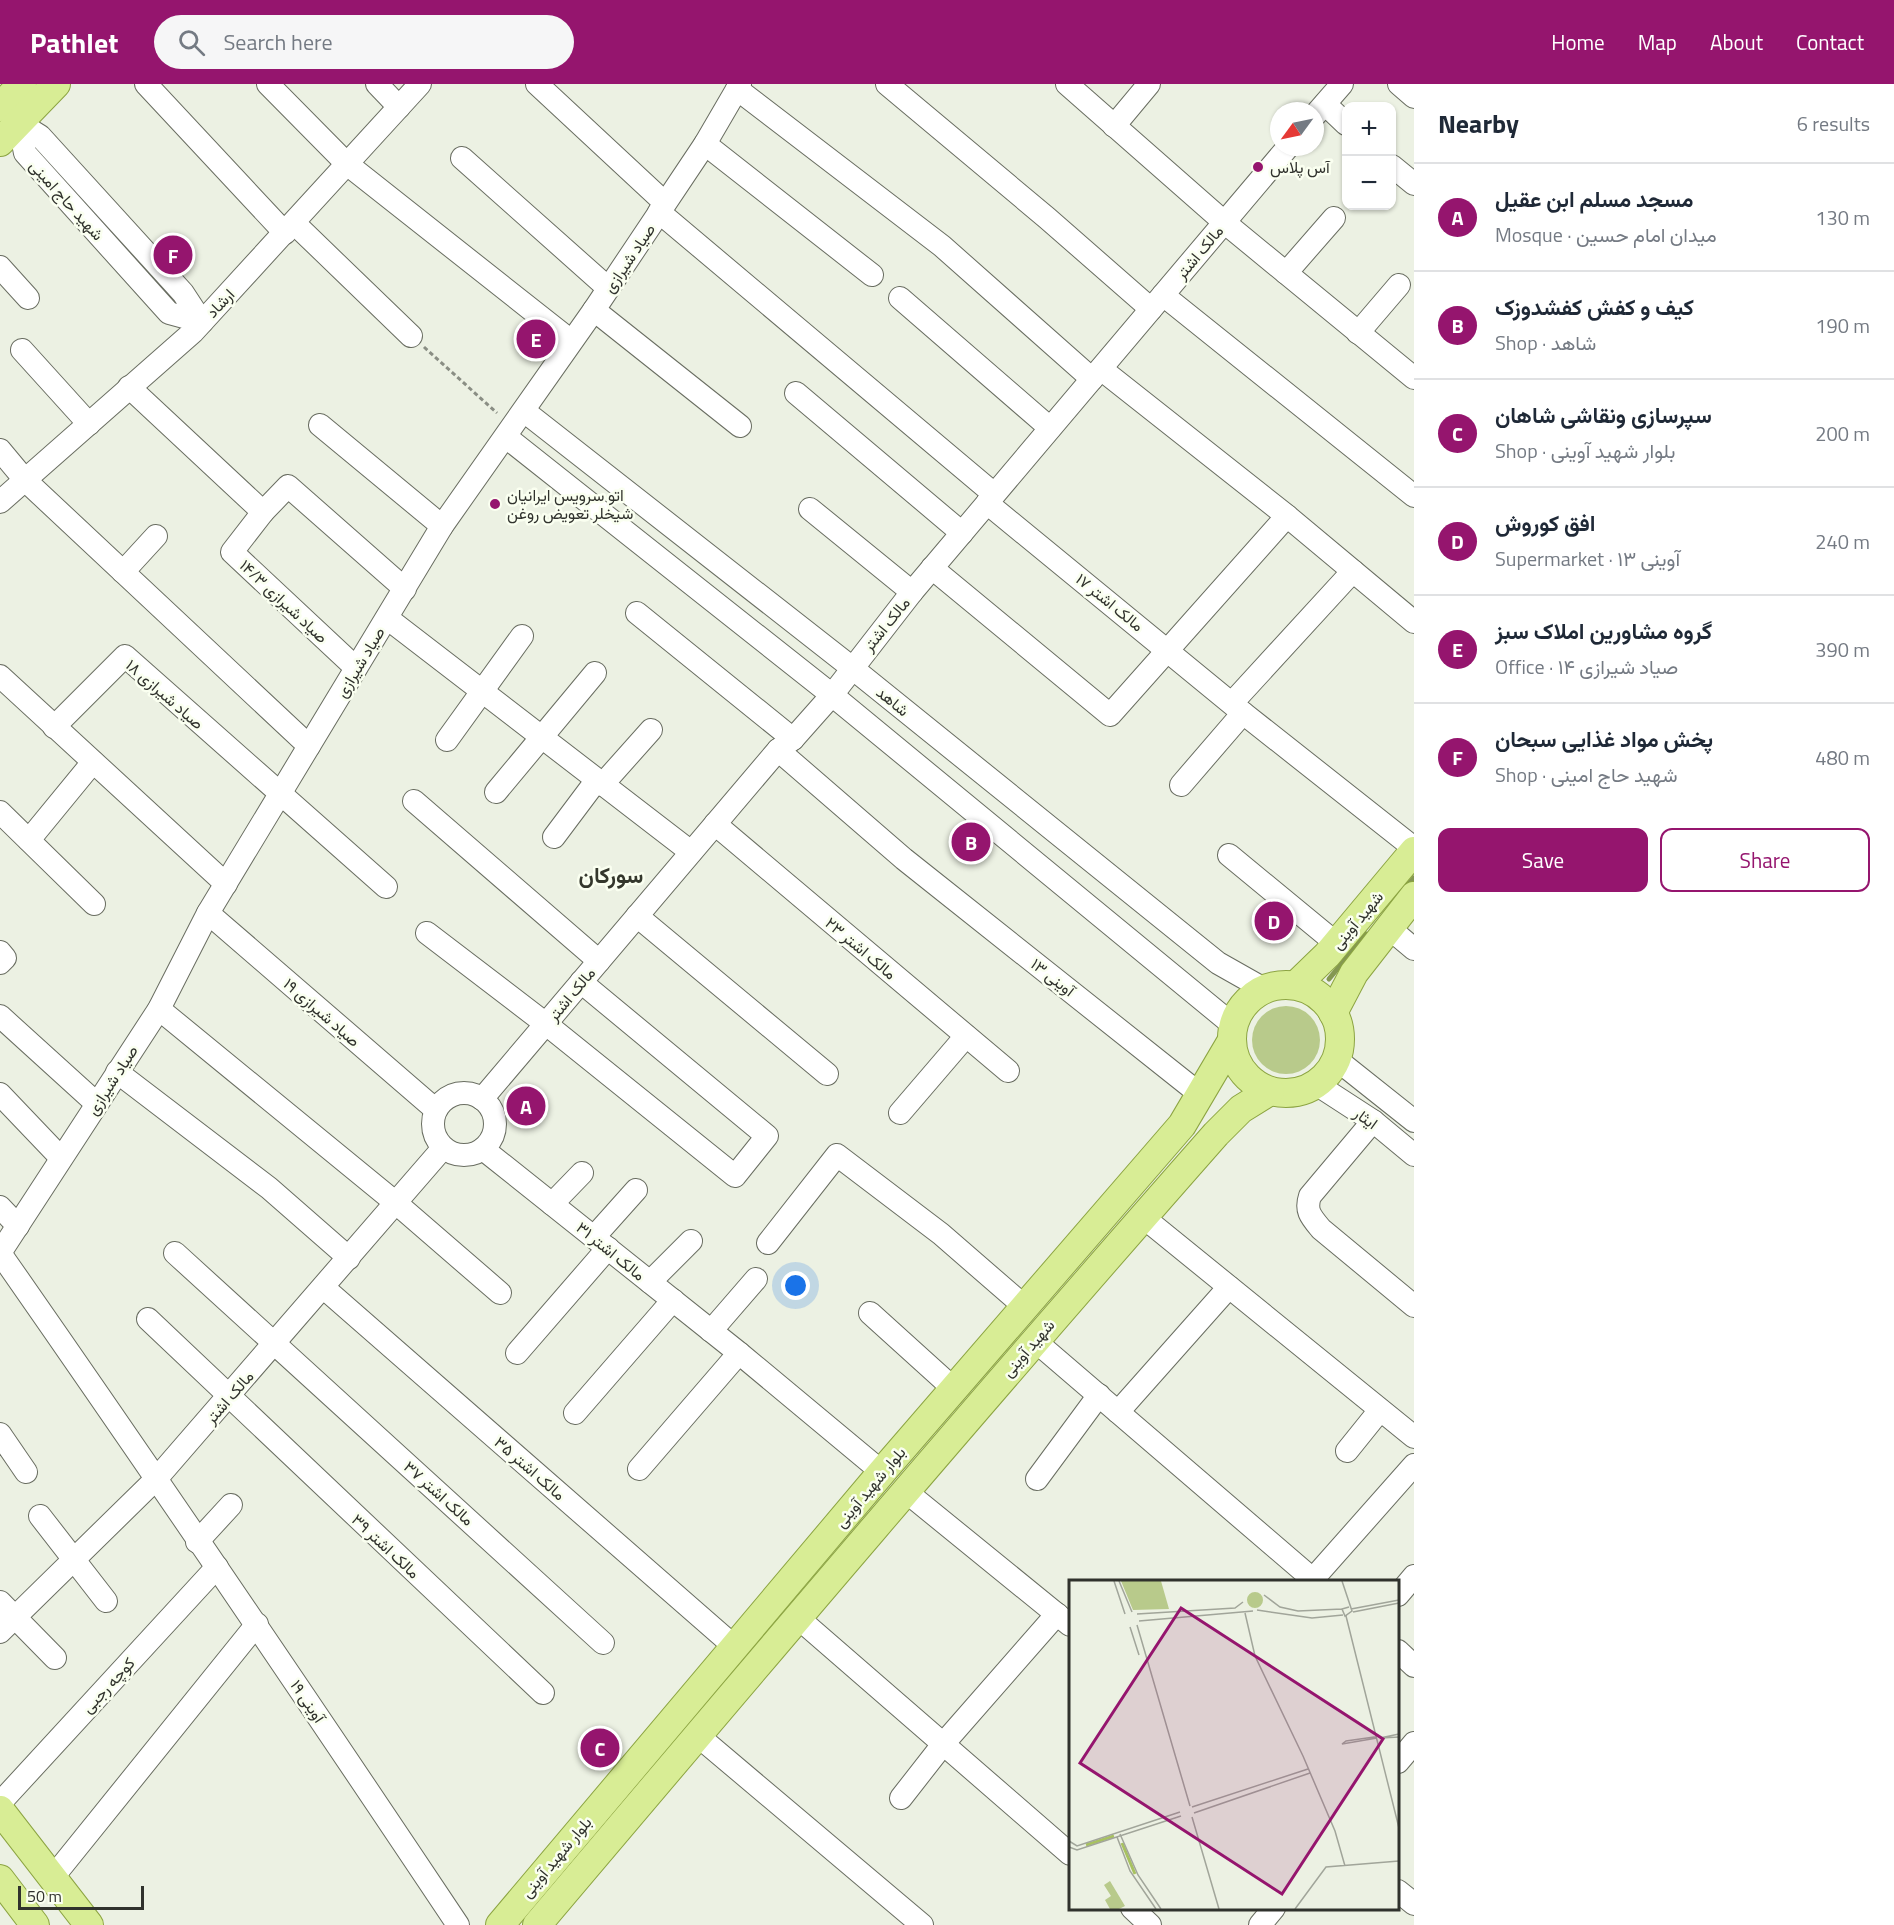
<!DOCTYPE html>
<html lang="en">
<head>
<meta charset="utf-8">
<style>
	:root { --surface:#fff; --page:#f6f6f7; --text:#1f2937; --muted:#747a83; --line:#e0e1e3; --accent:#95156e }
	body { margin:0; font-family:"Titillium Web",Vazirmatn,sans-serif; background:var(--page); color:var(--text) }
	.controls { position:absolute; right:18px; top:18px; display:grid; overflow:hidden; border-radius:12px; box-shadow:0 2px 4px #0004 }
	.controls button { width:54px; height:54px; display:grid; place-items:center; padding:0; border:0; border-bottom:2px solid var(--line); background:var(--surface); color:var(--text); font:30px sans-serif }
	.compass { position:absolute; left:1270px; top:18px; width:54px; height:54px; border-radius:50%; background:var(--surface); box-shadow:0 2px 4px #0004; rotate:237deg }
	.scale { position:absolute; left:18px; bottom:15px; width:126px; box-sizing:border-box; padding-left:6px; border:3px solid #30322d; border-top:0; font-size:16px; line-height:21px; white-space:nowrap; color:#30322d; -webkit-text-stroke:4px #fafff0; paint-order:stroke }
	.you { position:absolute; left:796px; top:1202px; width:21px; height:21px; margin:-15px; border:4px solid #fff; border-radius:50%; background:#1a73e8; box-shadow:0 0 0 9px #1a73e833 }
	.badge { display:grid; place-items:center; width:39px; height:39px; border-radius:50%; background:var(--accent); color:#fff; font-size:20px; font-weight:700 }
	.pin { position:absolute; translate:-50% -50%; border:3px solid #fff; box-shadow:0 2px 6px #0006 }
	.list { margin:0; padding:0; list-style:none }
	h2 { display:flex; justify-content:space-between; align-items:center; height:78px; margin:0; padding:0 24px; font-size:26px }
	h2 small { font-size:20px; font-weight:400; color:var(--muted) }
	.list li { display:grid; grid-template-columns:39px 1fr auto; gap:18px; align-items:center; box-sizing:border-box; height:108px; padding:0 24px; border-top:2px solid var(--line) }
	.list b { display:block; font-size:22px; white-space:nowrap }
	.list p { margin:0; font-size:20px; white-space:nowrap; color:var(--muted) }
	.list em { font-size:20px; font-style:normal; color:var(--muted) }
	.actions { display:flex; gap:12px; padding:18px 24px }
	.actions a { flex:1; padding:14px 0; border:2px solid var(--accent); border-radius:12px; text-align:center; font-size:21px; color:var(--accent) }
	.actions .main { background:var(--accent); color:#fff }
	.icon { flex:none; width:33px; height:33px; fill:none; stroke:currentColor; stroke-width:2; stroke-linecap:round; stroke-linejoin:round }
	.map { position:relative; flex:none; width:1414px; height:1841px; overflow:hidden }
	header { display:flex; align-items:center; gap:36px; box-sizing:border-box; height:84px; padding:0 30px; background:var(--accent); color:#fff }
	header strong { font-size:28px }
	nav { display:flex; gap:33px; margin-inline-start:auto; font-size:21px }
	.search { width:420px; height:54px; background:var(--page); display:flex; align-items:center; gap:15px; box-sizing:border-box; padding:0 21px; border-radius:33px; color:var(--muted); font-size:22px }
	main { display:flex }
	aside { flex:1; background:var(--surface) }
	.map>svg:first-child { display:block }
</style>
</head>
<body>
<header>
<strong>Pathlet</strong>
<div class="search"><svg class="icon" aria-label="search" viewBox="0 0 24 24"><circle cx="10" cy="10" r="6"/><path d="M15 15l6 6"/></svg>Search here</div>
<nav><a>Home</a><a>Map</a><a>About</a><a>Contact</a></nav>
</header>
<main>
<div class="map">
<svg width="1414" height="1841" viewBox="0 0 1414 1841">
	<rect width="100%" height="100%" fill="#ecf1e3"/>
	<!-- green -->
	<circle fill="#b8ca8b" cx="1286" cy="956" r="34"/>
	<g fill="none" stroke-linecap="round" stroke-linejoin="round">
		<!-- stream -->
		<g stroke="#849751" stroke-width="5">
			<path d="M1407 802 1414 794"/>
			<path d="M1329 895 1366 850"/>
		</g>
		<defs>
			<g id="minor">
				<path d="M146 0 285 149"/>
				<path d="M268 0 347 80 571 257"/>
				<path d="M377 0 399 23"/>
				<path d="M537 0 665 119"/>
				<path d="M887 0 1047 134 1151 225"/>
				<path d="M1067 0 1224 138 1414 294"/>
				<path d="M1399 0 1414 13"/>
				<path d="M737 5 942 162 1092 295"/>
				<path d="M1325 20 1346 40"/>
				<path d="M1315 31 1342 0"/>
				<path d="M19 39 40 52 183 209 202 238 169 229 25 69Z"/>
				<path d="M1114 42 1149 0"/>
				<path d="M705 60 872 191"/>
				<path d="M462 74 608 204"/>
				<path d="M1392 82 1414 100"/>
				<path d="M659 128 994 410"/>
				<path d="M294 139 411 252"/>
				<path d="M0 183 28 214"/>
				<path d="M1286 189 1334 134"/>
				<path d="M1163 211 1414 412"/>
				<path d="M900 214 1050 344"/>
				<path d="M594 226 740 342"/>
				<path d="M1358 249 1399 201"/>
				<path d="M22 266 89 340"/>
				<path d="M1101 285 1287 432 1414 538"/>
				<path d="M129 303 263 428"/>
				<path d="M796 309 962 449"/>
				<path d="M524 327 851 583 1218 879 1264 905"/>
				<path d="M320 341 442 442"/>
				<path d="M506 353 832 611 1233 941"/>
				<path d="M0 366 25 396 309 662"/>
				<path d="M0 418 193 248 420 0"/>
				<path d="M987 419 1243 629 1414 764"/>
				<path d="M810 425 912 508"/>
				<path d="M932 484 1110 631 1287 432"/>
				<path d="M123 488 156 452"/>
				<path d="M637 529 793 655"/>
				<path d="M387 534 691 768"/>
				<path d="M356 584 232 468 263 428 288 402 405 505"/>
				<path d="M0 592 226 800"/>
				<path d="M1232 619 1353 487"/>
				<path d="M54 643 125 572 386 803"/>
				<path d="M447 656 522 552"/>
				<path d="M778 666 904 775 1201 1011"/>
				<path d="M602 701 651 646"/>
				<path d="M1181 701 1243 629"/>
				<path d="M496 708 595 589"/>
				<path d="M414 717 599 877"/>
				<path d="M0 728 94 820"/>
				<path d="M715 740 1008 987"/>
				<path d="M554 753 596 697"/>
				<path d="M29 756 93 678"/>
				<path d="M1229 771 1337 860"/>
				<path d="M208 829 436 1026"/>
				<path d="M637 832 827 990"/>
				<path d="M1389 844 1414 865"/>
				<path d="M427 849 546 940 735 1092 767 1052 581 898"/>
				<path d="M0 868 5 874 0 879"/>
				<path d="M159 925 396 1119 500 1209"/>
				<path d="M0 932 97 1020"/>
				<path d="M1336 975 1414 1037"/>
				<path d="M117 988 269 1104 349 1174"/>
				<path d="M1316 1000 1373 1037 1414 1071"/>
				<circle cx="464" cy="1040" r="31"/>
				<path d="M0 1010 61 1074"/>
				<path d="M482 1015 778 666 793 655 832 611 912 508 1288 63"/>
				<path d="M900 1029 966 952"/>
				<path d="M1373 1037 1310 1112C1305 1127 1311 1133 1321 1145L1414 1222"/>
				<path d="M483 1065 739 1269 882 1388"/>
				<path d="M552 1120 582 1089"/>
				<path d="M0 1123 18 1142"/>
				<path d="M1143 1133 1414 1353"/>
				<path d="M594 1153 636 1106"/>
				<path d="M768 1159 837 1071 941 1150 1025 1223"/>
				<path d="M0 1169 159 925 208 829 442 442 594 226 705 60 740 0"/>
				<path d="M0 1169C155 1391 307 1615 458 1841"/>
				<path d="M175 1169 603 1559"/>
				<path d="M650 1198 691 1157"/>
				<path d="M324 1204 736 1564"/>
				<path d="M870 1229 954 1305"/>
				<path d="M148 1235 543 1609"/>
				<path d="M711 1247 756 1195"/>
				<path d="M1034 1256 1316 1498"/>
				<path d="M517 1269 608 1164"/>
				<path d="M1118 1328 1229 1203"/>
				<path d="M575 1329 673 1216"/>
				<path d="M0 1350 26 1388"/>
				<path d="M1347 1367 1380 1326"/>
				<path d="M639 1385 739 1269"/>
				<path d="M1037 1395 1099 1311"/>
				<path d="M904 1406 1070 1541"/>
				<path d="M40 1432 106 1517"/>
				<path d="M197 1458 231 1421"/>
				<path d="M1313 1495 1414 1381"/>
				<path d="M1398 1511 1414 1492"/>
				<path d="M0 1518 55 1574"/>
				<path d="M797 1533 1070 1770"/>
				<path d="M0 1548 157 1394 443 1064"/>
				<path d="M1398 1567 1414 1582"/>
				<path d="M697 1651 922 1841"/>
				<path d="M1398 1678 1414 1659"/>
				<path d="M901 1714 944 1659 1057 1530"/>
				<path d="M0 1719 217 1483"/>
				<path d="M53 1793 257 1540"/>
				<path d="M1398 1807 1414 1820"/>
				<path d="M1132 1824 1150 1841"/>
				<path d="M1260 1841 1274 1824"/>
			</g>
			<g id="major">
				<path d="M0 23 22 0"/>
				<path d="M0 58 56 0"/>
				<path d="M1296 901 1327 871 1414 767"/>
				<circle cx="1286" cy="955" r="54"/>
				<path d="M1333 929 1354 889 1414 812"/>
				<path d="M0 1726 89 1841"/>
				<path d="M0 1795 35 1841"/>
				<path d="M500 1841 882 1388 1182 1041 1231 958"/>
				<path d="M537 1841C762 1575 986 1311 1216 1050L1241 1025 1270 1007"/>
			</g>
		</defs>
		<!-- minor casing -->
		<use href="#minor" stroke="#696d61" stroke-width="24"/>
		<!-- major casing -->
		<use href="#major" stroke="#8ca442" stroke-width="30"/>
		<!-- path -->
		<path stroke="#8a8e84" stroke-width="3" stroke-dasharray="4.5 3" stroke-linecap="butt" d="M424 263 497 329"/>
		<!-- minor -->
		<use href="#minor" stroke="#fff" stroke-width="22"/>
		<!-- major -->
		<use href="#major" stroke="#d8ed95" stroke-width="28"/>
	</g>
	<!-- markers -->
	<g fill="#95156e" stroke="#fafff0" stroke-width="2">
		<circle cx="1258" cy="83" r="6"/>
		<circle cx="495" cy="420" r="6"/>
	</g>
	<g text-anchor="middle" stroke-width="5" stroke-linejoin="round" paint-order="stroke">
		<!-- poi labels -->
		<g font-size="16" fill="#30322d" stroke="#fafff0" text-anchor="start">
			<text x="1270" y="89">آس پلاس</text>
			<text x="507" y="417">اتو سرویس ایرانیان<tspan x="507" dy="18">شیخلر تعویض روغن</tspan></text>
		</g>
		<!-- street labels -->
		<g font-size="16" fill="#30322d" stroke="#fafff0">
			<text transform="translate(67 116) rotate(48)" y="6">شهید حاج امینی</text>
			<text transform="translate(1199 168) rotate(-50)" y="6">مالک اشتر</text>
			<text transform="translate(629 174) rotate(-56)" y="6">صیاد شیرازی</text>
			<text transform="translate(220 219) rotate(-47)" y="6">ارشاد</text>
			<text transform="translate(284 517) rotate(43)" y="6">صیاد شیرازی ۱۴/۳</text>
			<text transform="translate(1110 518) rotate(39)" y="6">مالک اشتر ۱۷</text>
			<text transform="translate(886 540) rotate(-51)" y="6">مالک اشتر</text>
			<text transform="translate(360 578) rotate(-59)" y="6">صیاد شیرازی</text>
			<text transform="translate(165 610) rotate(41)" y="6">صیاد شیرازی ۱۸</text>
			<text transform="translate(893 617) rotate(39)" y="6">شاهد</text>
			<text transform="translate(1357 836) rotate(-50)" y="6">شهید آوینی</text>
			<text transform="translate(861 864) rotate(40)" y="6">مالک اشتر ۲۳</text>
			<text transform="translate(1053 893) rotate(38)" y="6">آوینی ۱۳</text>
			<text transform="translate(571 910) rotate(-50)" y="6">مالک اشتر</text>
			<text transform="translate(322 928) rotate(41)" y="6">صیاد شیرازی ۱۹</text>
			<text transform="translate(112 996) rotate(-57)" y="6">صیاد شیرازی</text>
			<text transform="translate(1366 1034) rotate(36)" y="6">ایثار</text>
			<text transform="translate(611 1167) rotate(39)" y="6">مالک اشتر ۳۱</text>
			<text transform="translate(1028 1264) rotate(-49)" y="6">شهید آوینی</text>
			<text transform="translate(229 1313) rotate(-49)" y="6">مالک اشتر</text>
			<text transform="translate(530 1384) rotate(41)" y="6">مالک اشتر ۳۵</text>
			<text transform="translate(870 1403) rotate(-50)" y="6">بلوار شهید آوینی</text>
			<text transform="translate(439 1409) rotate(42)" y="6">مالک اشتر ۳۷</text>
			<text transform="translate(386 1462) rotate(43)" y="6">مالک اشتر ۳۹</text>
			<text transform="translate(108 1601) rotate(-47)" y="6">کوچه رجبی</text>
			<text transform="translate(308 1617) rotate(56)" y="6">آوینی ۱۹</text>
			<text transform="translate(556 1773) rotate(-50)" y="6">بلوار شهید آوینی</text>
		</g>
		<!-- district labels -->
		<g font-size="22" font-weight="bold" fill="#34372c" stroke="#fafff0">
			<text x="611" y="799">سورکان</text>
		</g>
	</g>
	<!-- overview -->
	<g transform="translate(1069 1496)">
		<rect width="330" height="330" fill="#ecf1e3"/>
		<path d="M52 1H92L100 29 64 30ZM178 20a8 8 0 1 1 16 0a8 8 0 1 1-16 0ZM41 301 56 326 50 329H41L36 320 42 316 35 305Z" fill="#b8ca8b"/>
		<path fill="none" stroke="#a8c260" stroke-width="3" d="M53 263 66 294M17 265 45 256"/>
		<path fill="none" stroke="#a1a59a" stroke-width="1.5" d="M45 1 56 34M50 1 63 32M273 1 283 31 276 36 273 29 280 27M195 15 211 27 229 31 273 29M282 29 330 20M188 30 243 38 274 35M284 32 330 23M176 33 186 76 234 176 266 251 276 286M68 34 166 28 174 22M277 36 330 248M70 41 184 31M68 45 121 226M61 47 70 75M305 157 308 158 273 164 277 161ZM311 158 330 154M312 158 330 157M123 227 239 189M125 233 241 193M123 237 150 329M51 254 69 295 92 329M48 257 61 291 87 329M0 261 8 266 111 232M0 267 8 270 112 236M226 329 257 287 330 281"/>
		<path fill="#95156e" fill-opacity="0.15" stroke="#95156e" stroke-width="3" d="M112 28 314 159 213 314 11 183Z"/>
		<rect width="330" height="330" fill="none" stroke="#30322d" stroke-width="3"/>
	</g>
</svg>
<div class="controls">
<button>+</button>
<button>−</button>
</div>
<svg class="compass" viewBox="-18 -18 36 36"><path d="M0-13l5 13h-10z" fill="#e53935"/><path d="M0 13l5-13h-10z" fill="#747a83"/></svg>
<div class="scale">50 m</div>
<div class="you"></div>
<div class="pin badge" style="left:526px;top:1022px">A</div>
<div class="pin badge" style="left:971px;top:758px">B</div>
<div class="pin badge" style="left:600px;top:1664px">C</div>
<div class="pin badge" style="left:1274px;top:837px">D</div>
<div class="pin badge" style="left:536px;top:255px">E</div>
<div class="pin badge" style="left:173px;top:171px">F</div>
</div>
<aside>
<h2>Nearby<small>6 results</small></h2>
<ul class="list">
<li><span class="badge">A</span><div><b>مسجد مسلم ابن عقیل</b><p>Mosque · میدان امام حسین</p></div><em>130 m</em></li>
<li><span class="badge">B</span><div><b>کیف و کفش کفشدوزک</b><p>Shop · شاهد</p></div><em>190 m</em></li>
<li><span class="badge">C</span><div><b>سپرسازی و‌نقاشی شاهان</b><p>Shop · بلوار شهید آوینی</p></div><em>200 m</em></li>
<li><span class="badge">D</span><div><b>افق کوروش</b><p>Supermarket · ۱۳ آوینی</p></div><em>240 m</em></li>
<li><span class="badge">E</span><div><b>گروه مشاورین املاک سبز</b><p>Office · صیاد شیرازی ۱۴</p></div><em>390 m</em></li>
<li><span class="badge">F</span><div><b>پخش مواد غذایی سبحان</b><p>Shop · شهید حاج امینی</p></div><em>480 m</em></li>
</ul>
<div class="actions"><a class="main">Save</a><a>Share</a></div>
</aside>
</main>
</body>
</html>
